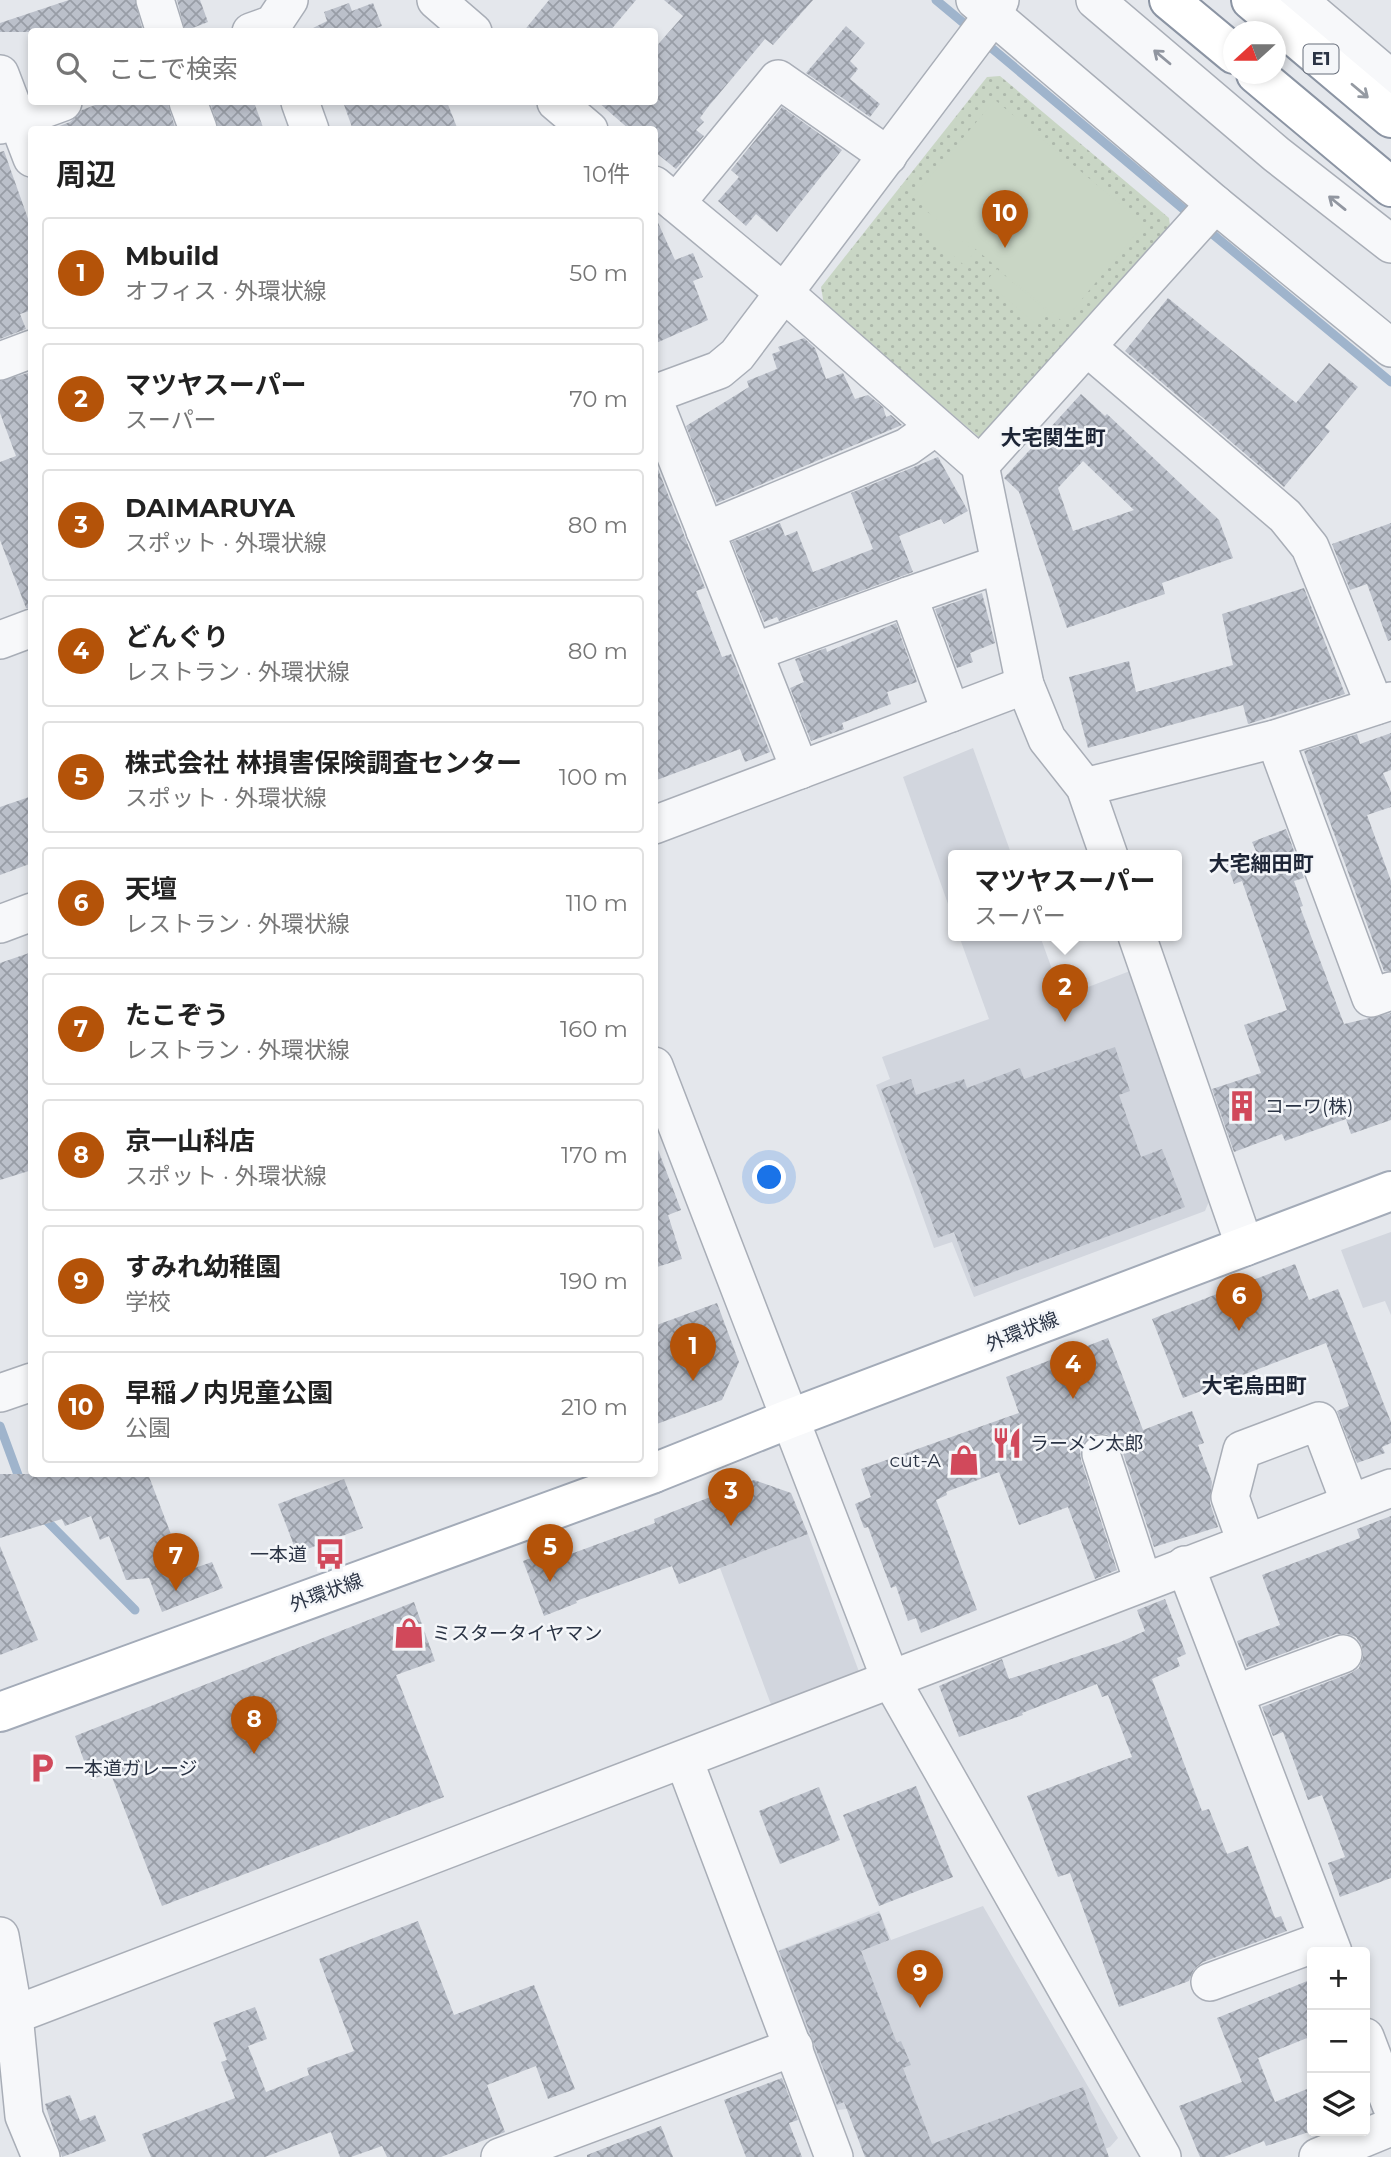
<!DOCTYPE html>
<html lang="ja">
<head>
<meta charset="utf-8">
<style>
	:root { --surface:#fff; --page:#f2f2f2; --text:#222; --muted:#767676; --line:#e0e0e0; --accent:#b45309 }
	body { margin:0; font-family:Montserrat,"Noto Sans JP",sans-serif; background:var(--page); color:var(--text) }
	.controls { position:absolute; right:21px; bottom:21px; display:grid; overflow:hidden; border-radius:7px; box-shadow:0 4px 10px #0003 }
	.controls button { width:63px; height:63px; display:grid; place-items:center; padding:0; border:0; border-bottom:2px solid var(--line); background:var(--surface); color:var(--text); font:35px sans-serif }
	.compass { position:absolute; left:1223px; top:21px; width:63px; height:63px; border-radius:50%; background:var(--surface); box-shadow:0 4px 10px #0003; rotate:249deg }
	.you { position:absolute; left:770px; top:1178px; width:24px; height:24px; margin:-18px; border:5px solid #fff; border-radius:50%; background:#1a73e8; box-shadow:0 0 0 10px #1a73e833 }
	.badge { display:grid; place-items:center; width:46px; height:46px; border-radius:50%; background:var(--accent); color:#fff; font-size:23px; font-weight:700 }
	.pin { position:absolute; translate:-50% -58px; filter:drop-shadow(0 2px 4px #0008) }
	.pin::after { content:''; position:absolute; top:37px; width:24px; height:21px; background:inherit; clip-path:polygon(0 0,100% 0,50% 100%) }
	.popup { position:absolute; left:948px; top:850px; width:234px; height:91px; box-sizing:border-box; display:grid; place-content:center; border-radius:7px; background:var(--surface); filter:drop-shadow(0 2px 5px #0005); font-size:23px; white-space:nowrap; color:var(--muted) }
	.popup b { font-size:26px; color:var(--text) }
	.popup::after { content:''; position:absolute; left:50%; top:100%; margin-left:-14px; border:14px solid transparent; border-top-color:var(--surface) }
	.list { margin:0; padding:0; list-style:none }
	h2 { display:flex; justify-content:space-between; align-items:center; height:91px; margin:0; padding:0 28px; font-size:30px }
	h2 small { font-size:23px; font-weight:400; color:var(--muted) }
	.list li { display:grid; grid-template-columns:46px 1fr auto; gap:21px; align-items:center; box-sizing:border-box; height:112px; margin:0 14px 14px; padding:0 14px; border:2px solid var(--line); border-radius:7px }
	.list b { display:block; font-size:26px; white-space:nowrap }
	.list p { margin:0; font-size:23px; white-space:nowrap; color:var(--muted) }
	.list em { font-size:23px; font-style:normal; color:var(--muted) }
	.icon { flex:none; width:38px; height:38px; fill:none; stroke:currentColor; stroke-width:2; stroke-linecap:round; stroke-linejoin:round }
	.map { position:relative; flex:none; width:1391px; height:2157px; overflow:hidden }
	.search { position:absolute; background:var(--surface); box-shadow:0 4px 10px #0003; left:28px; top:28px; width:630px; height:77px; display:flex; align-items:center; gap:18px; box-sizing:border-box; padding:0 24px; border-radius:7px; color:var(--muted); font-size:26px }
	.panel { position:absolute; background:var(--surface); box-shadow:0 4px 10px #0003; left:28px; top:126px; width:630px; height:1351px; border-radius:7px }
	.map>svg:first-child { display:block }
</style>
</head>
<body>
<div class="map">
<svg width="1391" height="2157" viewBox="0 0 1391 2157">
	<defs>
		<pattern id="park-dots" width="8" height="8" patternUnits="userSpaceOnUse" patternTransform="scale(1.75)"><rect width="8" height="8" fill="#c9d6c5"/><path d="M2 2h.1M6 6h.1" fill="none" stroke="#adb8ab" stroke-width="1.8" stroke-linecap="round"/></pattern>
		<pattern id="building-cross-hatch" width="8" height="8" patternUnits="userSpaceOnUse" patternTransform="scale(1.75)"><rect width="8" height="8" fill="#bbc0ca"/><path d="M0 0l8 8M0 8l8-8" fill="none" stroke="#989da6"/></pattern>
	</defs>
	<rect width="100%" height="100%" fill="#e4e7ec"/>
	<!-- built -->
	<g fill="#d2d6de">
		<path d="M973 748 1012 856H953V918L903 777Z"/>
		<path d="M959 936H1040L1062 997 1130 971 1212 1194 1205 1211 974 1297 952 1242 934 1248 876 1085 890 1079 882 1057 989 1019Z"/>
		<path d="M1391 1232V1315L1385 1301 1363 1308 1341 1250Z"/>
		<path d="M808 1534 865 1688 778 1723 720 1568Z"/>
		<path d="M983 1906 1118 2138 1110 2147 1084 2157H866L847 2109 837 2110 777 1951 879 1911 891 1940Z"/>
	</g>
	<!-- park -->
	<path fill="url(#park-dots)" d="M1000 76 1169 218 1171 234 980 438 824 305 821 287 987 77Z"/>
	<!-- garden -->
	<g fill="#c9d6c5">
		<path d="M995 100 1144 224 1063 322 913 197Z"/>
		<path d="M924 209 975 252 964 265 913 221Z"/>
		<path d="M997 269 1048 312 1037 325 986 281Z"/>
	</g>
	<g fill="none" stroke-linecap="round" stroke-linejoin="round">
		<!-- stream -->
		<g stroke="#9fb4cc" stroke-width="9">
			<path d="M936 0 972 30"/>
			<path d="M982 40 1194 218"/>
			<path d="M1204 227 1391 382"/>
			<path d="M0 1426 21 1483"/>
			<path d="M41 1515 135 1610"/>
		</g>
	</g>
	<!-- building -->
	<g fill="url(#building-cross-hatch)" fill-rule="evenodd">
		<path d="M69 0H135L143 32H0V23Z"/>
		<path d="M177 0H200L208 22 185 31Z"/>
		<path d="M549 0H636L609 32H523Z"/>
		<path d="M664 0H813L773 45 765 39 708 107 700 118 704 122 696 130 704 136 676 169 654 151V130H630L598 102H654V49L683 16Z"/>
		<path d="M349 3 352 11 373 3 382 26 365 32H305L327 21 324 12Z"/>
		<path d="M846 26 865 43 850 61 858 69 850 79 880 104 870 117 806 73Z"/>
		<path d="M103 102H167L176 130H49L70 122 82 110Z"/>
		<path d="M210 102H254L264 130H219Z"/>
		<path d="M343 102H447L458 130H353Z"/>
		<path d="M782 107 842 150 777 232 756 214 746 226 718 201 739 177 731 170Z"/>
		<path d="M4 151 32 230V310L20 314 26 329 0 339V152Z"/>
		<path d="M654 214 675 260 693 253 703 277 693 281 708 320 654 344Z"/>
		<path d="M1168 298 1296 403 1329 363 1358 387 1325 427 1330 431 1284 487 1125 351Z"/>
		<path d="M804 338 815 348 826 379 843 373 855 399 868 395 883 407 886 417 891 415 902 425 717 503 686 426 749 387 747 381 777 369 772 354 780 351 778 347Z"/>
		<path d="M32 372V608H26L0 540V462L16 456 0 413V381Z"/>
		<path d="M1081 394 1105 416 1107 414 1219 520 1233 558 1162 583 1165 594 1067 628 1019 492 1004 478ZM1083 461 1134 510 1073 531 1058 488Z"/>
		<path d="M938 457 968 511 944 524 941 519 899 536 913 572 779 621 777 617 764 622 732 542 780 523 785 536 797 531 813 572 873 549 851 493Z"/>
		<path d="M654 459 705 588 696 591 722 657 731 654 770 752 745 762 740 749 654 781Z"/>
		<path d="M1391 523V640L1388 641 1367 584 1350 590 1332 544Z"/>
		<path d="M1304 588 1345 694 1248 724 1243 705 1088 748 1069 677 1129 661 1136 692 1233 665 1222 614Z"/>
		<path d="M982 593 995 643 970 653 973 662 957 668 935 609Z"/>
		<path d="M896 623 917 682 887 692 891 704 842 723 844 729 811 741 790 688 804 682 795 659 826 648 827 652Z"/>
		<path d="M1391 733V770L1383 773 1391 792V807L1367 815 1391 881V971H1384L1304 751 1357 734 1360 744Z"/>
		<path d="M32 796V863L0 875V807Z"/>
		<path d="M1286 829 1304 878 1294 881 1303 906 1300 907 1344 1024 1391 1013V1120L1351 1134 1346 1119 1285 1141 1282 1134 1234 1152 1212 1089 1261 1073 1244 1025 1287 1010 1242 881 1234 884 1226 861 1256 851 1252 842Z"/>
		<path d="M32 952V1170L0 1180V963Z"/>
		<path d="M1115 1047 1130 1091 1119 1095 1141 1157 1162 1149 1185 1207 974 1287 954 1232 938 1238 881 1089 911 1079 916 1095 964 1079 967 1088 1020 1068 1024 1079Z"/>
		<path d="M657 1147 681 1210 668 1215 682 1259 654 1268Z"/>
		<path d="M1295 1264 1309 1300 1338 1289 1391 1422V1443L1382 1447 1385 1453 1357 1463 1337 1411 1349 1406 1326 1343 1183 1398 1152 1319Z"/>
		<path d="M717 1303 739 1362 722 1400 654 1425V1326Z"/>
		<path d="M1108 1338 1143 1430 1192 1411 1204 1443 1198 1445 1212 1482 1210 1503 1218 1527 1154 1547 1121 1447 1115 1439 1106 1434H1094L1085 1441 1080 1450 1081 1460 1117 1570 1095 1579 1068 1507 1019 1525 999 1472 946 1492 947 1495 936 1500 977 1610 921 1633 916 1618 908 1621 896 1586 891 1588 868 1527 864 1528 855 1504 871 1497 861 1469 1019 1413 1006 1377Z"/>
		<path d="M0 1474H148L182 1563H186L189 1570 212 1562 223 1588 162 1612 149 1578 126 1580 109 1536 100 1540 91 1516 65 1526 62 1519 0 1538Z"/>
		<path d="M344 1479 363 1528 297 1553 278 1504Z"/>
		<path d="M754 1480 791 1493 808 1534 679 1584 672 1566 576 1601 577 1603 544 1616 523 1561 556 1549 560 1558 655 1523 654 1519Z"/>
		<path d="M1391 1516V1878L1340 1897 1328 1863 1345 1857 1322 1795 1308 1800 1283 1732 1273 1736 1262 1707 1351 1673 1359 1668 1363 1658 1362 1646 1356 1637 1347 1634H1336L1247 1667 1237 1641 1280 1625 1262 1575 1360 1538 1357 1529Z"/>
		<path d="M0 1546 38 1640 0 1655Z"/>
		<path d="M1165 1599 1186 1654 1177 1658 1180 1666 1152 1679 1202 1811 1209 1809 1227 1854 1248 1846 1275 1918 1281 1916 1287 1931 1203 1962 1194 1969 1189 1981 1119 2007 1070 1873 1058 1877 1027 1796 1132 1757 1108 1695 1102 1697 1097 1684 1022 1713 1023 1715 959 1737 939 1686 1002 1659 1009 1679 1118 1643 1145 1631 1137 1610Z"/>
		<path d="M414 1602 435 1661 396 1675 444 1797 162 1906 110 1772 91 1780 75 1736Z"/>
		<path d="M916 1786 953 1877 879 1906 843 1815Z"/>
		<path d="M819 1787 840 1840 780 1864 759 1811Z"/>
		<path d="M880 1913 889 1940 861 1951 897 2043 901 2041 911 2065 903 2068 932 2144 1083 2087 1109 2157H865L844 2102 837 2105 779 1951Z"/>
		<path d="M418 1921 454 2015 534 1985 575 2089 548 2099 536 2066 487 2085 505 2132 441 2157H387L382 2146 351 2157H340L331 2132 265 2157H151L142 2134 235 2098 221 2062 227 2060 213 2023 255 2007 267 2039 248 2046 266 2092 309 2075 307 2068 354 2051 319 1959Z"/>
		<path d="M1312 1979V2036L1258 2058 1275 2102 1312 2087V2131L1266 2146 1264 2141 1224 2157H1200L1179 2106 1242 2082 1217 2018Z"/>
		<path d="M782 2078 798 2120 789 2123 802 2157H746L724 2100Z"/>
		<path d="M70 2095 80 2121 95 2115 106 2141 62 2157 45 2104Z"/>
		<path d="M661 2126 673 2157H587V2155Z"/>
	</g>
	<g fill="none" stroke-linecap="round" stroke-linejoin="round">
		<defs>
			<g id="minor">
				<path d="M155 0 165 32"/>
				<path d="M436 0 473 32"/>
				<path d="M975 0 1215 204 1391 348"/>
				<path d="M1095 0 1276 154 1391 244"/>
				<path d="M1298 0 1391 79"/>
				<path d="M251 32 273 24 289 0"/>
				<path d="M0 74 32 158"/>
				<path d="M188 102 198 129"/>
				<path d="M300 102 310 130"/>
				<path d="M556 102 589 130"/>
				<path d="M0 125 63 102"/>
				<path d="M654 185 782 291 980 465 1025 685 1047 739 1085 787 1109 856"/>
				<path d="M676 203 778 79 888 156"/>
				<path d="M1087 347 1285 516 1310 547 1375 706"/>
				<path d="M0 361 32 349"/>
				<path d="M654 394 719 370 737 355 993 15 1000 0"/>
				<path d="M654 401 800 770"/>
				<path d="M980 465 1215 204"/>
				<path d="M705 531 907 447 935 427"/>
				<path d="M908 596 1000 564"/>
				<path d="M0 640 32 628"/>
				<path d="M754 652 908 596 951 713"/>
				<path d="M1275 739 1371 998 1391 991"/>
				<path d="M1085 787 1275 739 1391 701"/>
				<path d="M654 825 1025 685"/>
				<path d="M0 924 32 912"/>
				<path d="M1137 936 1245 1247"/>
				<path d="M654 1066 890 1678 1162 2157"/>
				<path d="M0 1393 32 1382"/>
				<path d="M1101 1454 1143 1582"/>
				<path d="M1246 1542 1230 1497 1242 1450 1319 1421 1350 1503"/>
				<path d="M1185 1565 1333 1952"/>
				<path d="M1235 1694 1343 1654"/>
				<path d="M684 1760 834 2157"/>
				<path d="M0 1936 14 2015 24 2116 41 2157"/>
				<path d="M1210 1982 1327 1939"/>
				<path d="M14 2015 1391 1488"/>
				<path d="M1365 2037 1391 2105"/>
				<path d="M500 2157 794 2047"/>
				<path d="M1318 2157 1391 2127"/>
			</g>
			<g id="major">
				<path d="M654 1473 789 1419 1391 1191"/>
				<path d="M0 1712 652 1474"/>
			</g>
			<g id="highway">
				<path d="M1169 0 1234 54"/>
				<path d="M1251 0 1391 118"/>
				<path d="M1256 74 1391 187"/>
			</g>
		</defs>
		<!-- minor casing -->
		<use href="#minor" stroke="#a9aeb7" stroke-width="40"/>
		<!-- major casing -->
		<use href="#major" stroke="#a3abb8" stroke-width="42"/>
		<!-- highway casing -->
		<use href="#highway" stroke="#8b94a3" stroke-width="42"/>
		<!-- minor -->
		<use href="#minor" stroke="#f7f8fa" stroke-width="37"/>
		<!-- major -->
		<use href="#major" stroke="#fff" stroke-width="38"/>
		<!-- highway -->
		<use href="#highway" stroke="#fff" stroke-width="38"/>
	</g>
	<!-- one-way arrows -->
	<defs><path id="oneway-shaft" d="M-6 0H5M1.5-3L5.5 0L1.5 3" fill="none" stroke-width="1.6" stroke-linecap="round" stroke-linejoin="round" transform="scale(1.75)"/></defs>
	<g stroke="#9196a0">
		<use href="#oneway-shaft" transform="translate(1162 57) rotate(-140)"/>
		<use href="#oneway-shaft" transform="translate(1337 203) rotate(-141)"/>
	</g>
	<use stroke="#959aa2" href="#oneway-shaft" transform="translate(1360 91) rotate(40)"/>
	<!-- icons -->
	<defs>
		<symbol id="building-bare" viewBox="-9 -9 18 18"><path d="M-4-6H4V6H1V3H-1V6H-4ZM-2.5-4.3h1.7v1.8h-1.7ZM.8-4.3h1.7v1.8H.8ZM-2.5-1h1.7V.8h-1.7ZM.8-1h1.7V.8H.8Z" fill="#d1495b" stroke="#f4f6f9" stroke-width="2.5" paint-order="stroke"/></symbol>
		<symbol id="restaurant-bare" viewBox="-9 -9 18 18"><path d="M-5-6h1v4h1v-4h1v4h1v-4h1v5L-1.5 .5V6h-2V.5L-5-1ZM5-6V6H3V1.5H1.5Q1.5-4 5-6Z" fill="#d1495b" stroke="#f4f6f9" stroke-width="2.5" paint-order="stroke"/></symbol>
		<symbol id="shop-bare" viewBox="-9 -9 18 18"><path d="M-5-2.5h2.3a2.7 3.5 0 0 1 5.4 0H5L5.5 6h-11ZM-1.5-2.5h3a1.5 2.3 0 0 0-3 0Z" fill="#d1495b" stroke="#f4f6f9" stroke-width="2.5" paint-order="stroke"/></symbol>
		<symbol id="bus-bare" viewBox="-9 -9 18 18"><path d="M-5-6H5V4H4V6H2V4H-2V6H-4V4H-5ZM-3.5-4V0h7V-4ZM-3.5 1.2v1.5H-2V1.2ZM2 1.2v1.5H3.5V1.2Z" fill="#d1495b" stroke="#f4f6f9" stroke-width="2.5" paint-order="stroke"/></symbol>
		<symbol id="parking-bare" viewBox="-9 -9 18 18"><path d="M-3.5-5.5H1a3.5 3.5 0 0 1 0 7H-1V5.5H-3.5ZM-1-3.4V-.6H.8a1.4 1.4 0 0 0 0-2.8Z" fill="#d1495b" stroke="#f4f6f9" stroke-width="2.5" paint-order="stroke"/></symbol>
	</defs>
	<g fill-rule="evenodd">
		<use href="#building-bare" x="1220" y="1084" width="44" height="44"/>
		<use href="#restaurant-bare" x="985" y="1421" width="44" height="44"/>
		<use href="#shop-bare" x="942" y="1438" width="44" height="44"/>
		<use href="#bus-bare" x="308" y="1532" width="44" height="44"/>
		<use href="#shop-bare" x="387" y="1611" width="44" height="44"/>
		<use href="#parking-bare" x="20" y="1746" width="44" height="44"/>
	</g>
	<g text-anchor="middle" stroke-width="5" stroke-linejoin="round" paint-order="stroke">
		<!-- shield labels -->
		<rect fill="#f4f6f9" stroke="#676e7b" stroke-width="2" x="1303.5" y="44.5" width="35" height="29" rx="5"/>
		<g font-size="18" font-weight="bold" fill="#2b3445">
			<text x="1321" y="65">E1</text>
		</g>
		<!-- poi labels -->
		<g font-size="19" fill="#2b3445" stroke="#f4f6f9" text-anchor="start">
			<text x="1265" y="1113">コーワ(株)</text>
			<text x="1030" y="1450">ラーメン太郎</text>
			<text x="941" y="1467" text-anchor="end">cut-A</text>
			<text x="307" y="1561" text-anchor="end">一本道</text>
			<text x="432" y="1640">ミスタータイヤマン</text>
			<text x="65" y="1775">一本道ガレージ</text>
		</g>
		<!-- street labels -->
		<g font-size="19" fill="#2b3445" stroke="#f4f6f9">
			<text transform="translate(1022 1331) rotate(-21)" y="7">外環状線</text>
			<text transform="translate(326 1592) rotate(-20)" y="7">外環状線</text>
		</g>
		<!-- neighbourhood labels -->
		<g font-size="21" font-weight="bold" fill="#1d2536" stroke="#f4f6f9">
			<text x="1053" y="445">大宅関生町</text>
			<text x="1261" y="871">大宅細田町</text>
			<text x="1254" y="1393">大宅烏田町</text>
		</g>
	</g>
</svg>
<div class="controls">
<button>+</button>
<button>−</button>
<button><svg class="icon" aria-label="layers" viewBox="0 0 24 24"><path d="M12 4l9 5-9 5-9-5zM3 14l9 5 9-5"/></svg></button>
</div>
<svg class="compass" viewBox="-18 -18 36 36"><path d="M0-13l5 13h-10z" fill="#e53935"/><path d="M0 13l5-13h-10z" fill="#767676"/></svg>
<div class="you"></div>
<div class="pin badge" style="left:693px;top:1381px">1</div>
<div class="pin badge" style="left:1065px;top:1022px">2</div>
<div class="popup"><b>マツヤスーパー</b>スーパー</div>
<div class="pin badge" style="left:731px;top:1526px">3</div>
<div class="pin badge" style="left:1073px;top:1399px">4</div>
<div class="pin badge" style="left:550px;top:1582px">5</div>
<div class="pin badge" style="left:1239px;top:1331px">6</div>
<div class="pin badge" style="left:176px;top:1591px">7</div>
<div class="pin badge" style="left:254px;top:1754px">8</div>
<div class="pin badge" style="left:920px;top:2008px">9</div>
<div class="pin badge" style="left:1005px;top:248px">10</div>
<div class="search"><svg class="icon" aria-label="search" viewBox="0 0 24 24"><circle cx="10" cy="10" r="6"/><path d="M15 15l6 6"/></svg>ここで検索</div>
<section class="panel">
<h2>周辺<small>10件</small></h2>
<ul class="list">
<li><span class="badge">1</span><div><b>Mbuild</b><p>オフィス · 外環状線</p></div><em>50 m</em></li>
<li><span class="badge">2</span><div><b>マツヤスーパー</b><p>スーパー</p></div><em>70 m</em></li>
<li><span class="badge">3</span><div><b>DAIMARUYA</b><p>スポット · 外環状線</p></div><em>80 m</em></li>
<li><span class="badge">4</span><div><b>どんぐり</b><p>レストラン · 外環状線</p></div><em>80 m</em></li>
<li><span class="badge">5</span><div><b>株式会社 林損害保険調査センター</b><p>スポット · 外環状線</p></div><em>100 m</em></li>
<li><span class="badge">6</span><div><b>天壇</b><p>レストラン · 外環状線</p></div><em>110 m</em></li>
<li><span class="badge">7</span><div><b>たこぞう</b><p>レストラン · 外環状線</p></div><em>160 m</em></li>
<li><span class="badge">8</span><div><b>京一山科店</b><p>スポット · 外環状線</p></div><em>170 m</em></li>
<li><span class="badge">9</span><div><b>すみれ幼稚園</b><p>学校</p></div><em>190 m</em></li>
<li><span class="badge">10</span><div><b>早稲ノ内児童公園</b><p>公園</p></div><em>210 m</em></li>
</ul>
</section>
</div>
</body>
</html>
